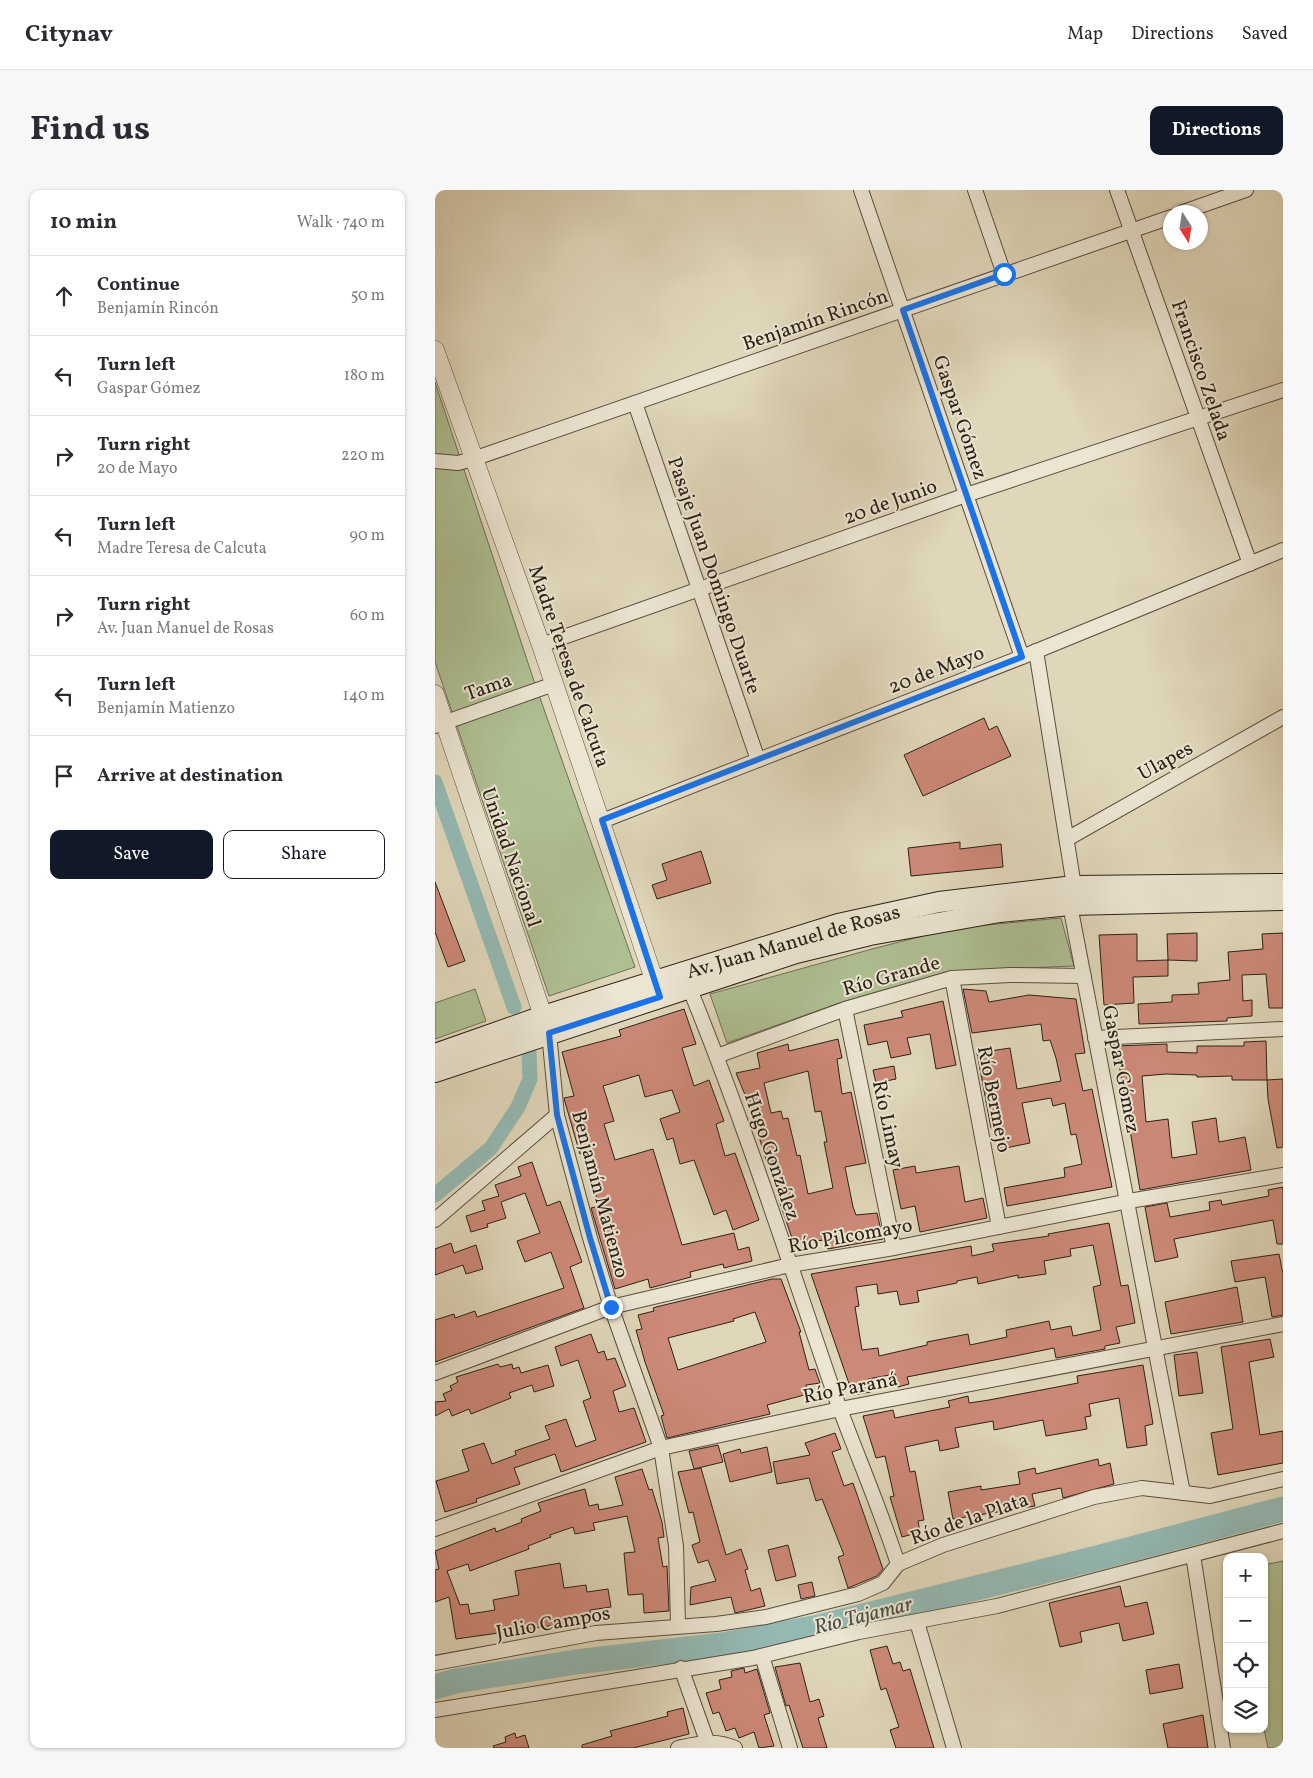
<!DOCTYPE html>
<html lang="en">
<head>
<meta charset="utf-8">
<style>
	:root { --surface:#fff; --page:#f7f7f7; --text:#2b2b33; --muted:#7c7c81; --line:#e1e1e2; --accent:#111827 }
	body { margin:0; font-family:Vollkorn,serif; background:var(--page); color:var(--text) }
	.controls { position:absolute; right:15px; bottom:15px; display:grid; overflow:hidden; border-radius:10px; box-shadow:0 1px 4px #0004 }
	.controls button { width:45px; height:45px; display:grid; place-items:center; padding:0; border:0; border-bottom:1px solid var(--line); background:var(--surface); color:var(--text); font:25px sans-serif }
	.compass { position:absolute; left:728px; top:15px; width:45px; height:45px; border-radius:50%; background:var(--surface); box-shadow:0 1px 4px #0004; rotate:168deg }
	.stop { position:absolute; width:15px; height:15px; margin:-11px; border:4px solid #1a73e8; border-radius:50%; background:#fff }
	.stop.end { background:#1a73e8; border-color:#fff; box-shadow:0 1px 5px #0008 }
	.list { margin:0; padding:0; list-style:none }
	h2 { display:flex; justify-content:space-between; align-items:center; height:65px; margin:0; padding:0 20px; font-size:21px }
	h2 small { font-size:16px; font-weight:400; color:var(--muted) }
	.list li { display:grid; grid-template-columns:32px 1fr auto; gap:15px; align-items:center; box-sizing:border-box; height:80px; padding:0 20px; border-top:1px solid var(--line) }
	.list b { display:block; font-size:19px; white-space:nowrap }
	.list p { margin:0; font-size:16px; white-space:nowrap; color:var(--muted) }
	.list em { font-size:16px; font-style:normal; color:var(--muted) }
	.actions { display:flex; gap:10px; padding:15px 20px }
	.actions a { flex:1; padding:11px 0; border:1px solid var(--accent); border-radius:10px; text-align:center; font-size:18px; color:var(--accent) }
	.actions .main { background:var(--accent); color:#fff }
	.icon { flex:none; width:28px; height:28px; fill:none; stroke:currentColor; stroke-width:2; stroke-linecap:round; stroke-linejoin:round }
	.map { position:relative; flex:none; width:848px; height:1558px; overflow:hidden; border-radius:10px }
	header { display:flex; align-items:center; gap:30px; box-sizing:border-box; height:70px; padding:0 25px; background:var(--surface); border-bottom:1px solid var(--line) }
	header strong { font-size:24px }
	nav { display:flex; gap:28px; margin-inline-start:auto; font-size:18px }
	.intro { display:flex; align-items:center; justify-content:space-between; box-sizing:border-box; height:120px; padding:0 30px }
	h1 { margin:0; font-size:35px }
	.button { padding:12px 22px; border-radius:10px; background:var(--accent); color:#fff; font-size:18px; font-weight:700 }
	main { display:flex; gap:30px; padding:0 30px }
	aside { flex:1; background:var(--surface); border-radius:10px; box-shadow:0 1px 4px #0004 }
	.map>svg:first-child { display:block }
</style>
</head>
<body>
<header>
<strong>Citynav</strong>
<nav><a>Map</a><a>Directions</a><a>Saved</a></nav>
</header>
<div class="intro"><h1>Find us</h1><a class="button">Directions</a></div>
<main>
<aside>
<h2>10 min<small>Walk · 740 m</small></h2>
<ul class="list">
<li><svg class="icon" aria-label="ahead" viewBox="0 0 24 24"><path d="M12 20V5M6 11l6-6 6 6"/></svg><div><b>Continue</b><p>Benjamín Rincón</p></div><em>50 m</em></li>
<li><svg class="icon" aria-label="left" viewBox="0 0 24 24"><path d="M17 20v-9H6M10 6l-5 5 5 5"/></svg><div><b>Turn left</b><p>Gaspar Gómez</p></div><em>180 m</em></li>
<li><svg class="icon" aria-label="right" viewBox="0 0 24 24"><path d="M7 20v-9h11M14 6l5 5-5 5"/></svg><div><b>Turn right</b><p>20 de Mayo</p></div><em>220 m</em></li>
<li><svg class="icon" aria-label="left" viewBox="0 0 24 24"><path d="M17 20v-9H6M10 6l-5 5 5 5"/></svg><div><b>Turn left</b><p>Madre Teresa de Calcuta</p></div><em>90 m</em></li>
<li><svg class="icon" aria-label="right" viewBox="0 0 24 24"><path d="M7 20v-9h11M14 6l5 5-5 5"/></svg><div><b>Turn right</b><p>Av. Juan Manuel de Rosas</p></div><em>60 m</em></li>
<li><svg class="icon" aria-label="left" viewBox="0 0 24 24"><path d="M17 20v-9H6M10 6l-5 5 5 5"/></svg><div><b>Turn left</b><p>Benjamín Matienzo</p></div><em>140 m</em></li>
<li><svg class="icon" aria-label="arrive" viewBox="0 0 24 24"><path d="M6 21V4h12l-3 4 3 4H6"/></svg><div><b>Arrive at destination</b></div></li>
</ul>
<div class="actions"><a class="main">Save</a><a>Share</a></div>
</aside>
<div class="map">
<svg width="848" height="1558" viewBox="0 0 848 1558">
	<rect width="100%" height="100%" fill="#e0d7ba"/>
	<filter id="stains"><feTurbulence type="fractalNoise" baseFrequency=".004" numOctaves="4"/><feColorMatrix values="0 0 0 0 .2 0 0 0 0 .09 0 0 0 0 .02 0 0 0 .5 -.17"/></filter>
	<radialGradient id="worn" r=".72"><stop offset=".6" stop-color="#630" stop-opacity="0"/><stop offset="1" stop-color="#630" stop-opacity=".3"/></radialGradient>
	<!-- green -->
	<g fill="#aebf92" stroke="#6d7054">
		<path d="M0 192 99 491 200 777 114 806 0 472Z"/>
		<path d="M626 728 639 776 515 781 404 813 292 853 275 804 437 759 519 738Z"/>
		<path d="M40 799 51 831 0 849V813Z"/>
		<path d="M848 1371V1558H833L829 1539V1375Z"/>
	</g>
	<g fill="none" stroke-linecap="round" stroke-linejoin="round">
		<!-- canal -->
		<g stroke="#94b9b3" stroke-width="15">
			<path d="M0 592 79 817"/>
			<path d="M0 1005 56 958 83 917 95 889 94 860"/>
		</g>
		<!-- river -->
		<path stroke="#94b9b3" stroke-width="25" d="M0 1497 21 1491 141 1472 287 1455 384 1437 666 1367 848 1319"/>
	</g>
	<!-- building -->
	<g fill="#cd8978" stroke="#2c2117" fill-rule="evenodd">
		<path d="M549 528 554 540 562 536 576 566 488 606 469 565Z"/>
		<path d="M525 652V659L566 654 568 677 476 686 473 658Z"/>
		<path d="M266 661 276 693 222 709 217 695 232 690 227 674Z"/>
		<path d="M0 692 30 771 13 777 0 742Z"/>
		<path d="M762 743V771L733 770 732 744Z"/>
		<path d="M848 743V818H834L831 784 807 785 808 811 817 810V826L792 828V831L704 834 703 814 737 812V805L764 804 763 793 795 790 793 762 828 759 827 744Z"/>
		<path d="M702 744V771L733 770V786L698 787 699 813 669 815 664 745Z"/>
		<path d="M528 799 551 801 554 812 594 805 641 809 650 863 640 864 648 901 657 899 677 997 572 1016 569 998 630 987 629 978 647 974 641 944 636 945 630 913 618 916 616 908 587 913 595 953 566 959 562 937 556 938 542 863 575 858 582 899 626 891 621 868 615 850 608 851 606 834 537 843Z"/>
		<path d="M508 811 521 875 501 879 495 844 472 848 476 864 456 868 452 851 433 855 429 835 468 827 466 821Z"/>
		<path d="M249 819 261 854 247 858 259 896 274 890 289 931 281 934 290 966 300 963 324 1030 298 1040 291 1020 279 1025 259 970 245 974 238 948 232 950 225 929 245 922 237 900 210 907 204 885 168 896 179 931 169 934 180 970 218 959 247 1055 299 1043 303 1060 314 1057 317 1071 289 1078 288 1074 255 1082 256 1087 215 1098 213 1089 180 1099 156 1018 164 1016 148 962 145 964 130 912 129 908 139 906 127 862 186 846 184 840Z"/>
		<path d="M403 849 407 868 402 869 407 904 416 902 431 973 410 977 418 1017 421 1025 442 1023 448 1049 393 1059 389 1050 359 1054 344 1010 350 1009 341 970 332 973 315 917 301 883 325 878 322 863 353 854 354 861ZM373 881 380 922 386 921 392 952H389L398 998 373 1004 365 965 362 966 353 928 348 929 346 921 336 923 329 893Z"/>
		<path d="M831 851 832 890H797V886L762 887V885L731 884 707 886 711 932 733 929 737 968 762 964 757 932 781 928 784 952 810 947 816 980 705 1000 681 856 732 854V862L762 863V856H809V852Z"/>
		<path d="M459 876 461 889 441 893 438 880Z"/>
		<path d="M848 889V957L842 958 833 909 832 890Z"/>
		<path d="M97 972 112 1016 125 1011 147 1072 135 1077 149 1118 0 1172V1130L19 1124 20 1128 40 1121 42 1127 129 1098 116 1062 90 1072 82 1051 105 1043 90 1003 66 1012 71 1028 52 1034 53 1037 36 1042 31 1026 50 1020 47 1011 64 1006 60 995 86 986 83 977Z"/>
		<path d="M480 976 481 983 524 976 530 1012 548 1008 552 1028 485 1042 480 1016 466 1019 458 980Z"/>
		<path d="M848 997V1054H842L838 1030 739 1049 743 1067 720 1072 710 1017 732 1013 735 1027 775 1020 774 1012 786 1010 787 1015 834 1006 833 1000Z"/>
		<path d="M674 1033 686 1096 693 1095 700 1133 681 1137 685 1153 670 1156V1159L621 1168 619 1158 580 1166 472 1187 474 1194 463 1197 460 1184 433 1189 436 1202 418 1205 376 1084 536 1056 537 1066 559 1061 557 1054 614 1046 613 1044ZM658 1055 666 1095 658 1097 666 1140 638 1146 636 1136 616 1140 614 1131 571 1140 572 1147 535 1155 533 1144 492 1152V1155L444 1166 443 1158 427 1160 420 1117 424 1116 421 1097 442 1094 443 1104 462 1101 465 1115 484 1112 482 1101 522 1093V1091L542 1087 543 1094 583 1085V1088L611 1084 609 1071 636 1066 635 1059Z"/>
		<path d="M16 1053 19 1063 41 1055 48 1079 31 1084 28 1075 0 1085V1059Z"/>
		<path d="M844 1064 848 1084V1125L837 1127 830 1087 800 1092 796 1071Z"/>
		<path d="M337 1089H346L366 1142H364L374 1180 380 1179 385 1193 371 1195 373 1204 332 1215 335 1224 232 1248 226 1226 229 1225 210 1172 201 1140 207 1139 203 1125 219 1121 218 1118 221 1117ZM320 1122 331 1152 243 1180 233 1148 299 1131 298 1129Z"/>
		<path d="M802 1097 808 1132 736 1144 730 1112Z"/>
		<path d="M156 1144 163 1163 169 1161 172 1170 180 1168 191 1196 178 1201 184 1222 199 1218 211 1252 126 1282 120 1264 79 1278 85 1294 41 1309 42 1312 10 1322 1 1291 34 1281 27 1260 49 1253 57 1274 81 1265 80 1261 115 1249 110 1236 131 1229 141 1257 161 1250 148 1211 156 1208 143 1170 126 1176 120 1157Z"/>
		<path d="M835 1149 839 1167 814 1172 825 1245 848 1241V1273L783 1285 776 1243 798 1239 786 1157Z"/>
		<path d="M762 1162 768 1203 744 1206 739 1165Z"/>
		<path d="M63 1174 65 1177 77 1174 78 1179 84 1177 86 1183 113 1175 119 1196 99 1202 97 1195 74 1203 76 1208 36 1224 34 1219 17 1226 14 1219 0 1226V1212L11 1211 8 1204 17 1200 15 1196 23 1192 21 1187Z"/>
		<path d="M708 1175 718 1234 710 1236 712 1255 692 1258 684 1208 654 1214 656 1226 650 1227 652 1239 611 1246 608 1230 559 1240 558 1231 520 1238 524 1257 505 1261 503 1250 470 1257 475 1282 480 1281 489 1330 483 1331 485 1342 467 1347 455 1307 459 1306 450 1266 441 1268 428 1226 458 1220 460 1228 515 1217 513 1211 533 1206 534 1213 554 1210 643 1193 642 1186Z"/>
		<path d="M400 1243 406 1259 397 1262 409 1296 418 1293 448 1379 442 1386 413 1398 403 1367 409 1365 387 1309 381 1311 374 1288 342 1294 338 1272 375 1265 370 1253Z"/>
		<path d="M283 1255 288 1272 259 1279 254 1261Z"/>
		<path d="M332 1257 337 1282 295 1292 288 1264 305 1259 306 1263Z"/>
		<path d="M663 1269 664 1276 675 1273 679 1294 628 1308 626 1298 597 1304 600 1316 518 1329 513 1302 546 1296V1300L585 1294 583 1282 600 1278 601 1284Z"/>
		<path d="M266 1278 291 1365 306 1359 313 1379 310 1380 316 1401 325 1398 330 1416 300 1423 296 1407 255 1415 256 1397 281 1391 273 1370 263 1373 257 1355 265 1352 258 1322 254 1323 243 1282Z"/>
		<path d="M207 1279 214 1300 217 1299 227 1332 229 1347 223 1348 228 1377 232 1376 234 1421 209 1423 208 1404 193 1405 189 1363 200 1362 192 1326 158 1333 160 1340 140 1344 138 1337 115 1345 116 1347 93 1356 94 1359 35 1381 33 1374 12 1381 25 1415 33 1414 35 1424 60 1420 58 1410 84 1405 80 1381 125 1373 129 1398 151 1395 152 1402 173 1399 176 1417 155 1420 156 1430 21 1449 14 1407 0 1412V1380L4 1379 0 1361 60 1338 61 1342 87 1332 86 1329 106 1321 103 1313 135 1303 150 1299 154 1316 163 1314 164 1320 188 1315 180 1287Z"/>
		<path d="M353 1355 361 1386 341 1391 333 1360Z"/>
		<path d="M377 1392 380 1406 366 1409 363 1395Z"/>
		<path d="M685 1396 690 1417 712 1412 719 1444 688 1451 684 1433 645 1442 647 1452 625 1457 614 1413Z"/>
		<path d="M452 1456 458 1474 465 1472 468 1481 475 1479 499 1558H461L455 1540 464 1537 451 1498 446 1500 435 1460Z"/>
		<path d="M365 1473 375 1512 384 1509 389 1526 383 1528 392 1558H368L354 1515 351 1516 340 1477Z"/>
		<path d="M744 1474 748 1498 715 1504 711 1480Z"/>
		<path d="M309 1478 310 1483 322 1479 335 1523 329 1525 339 1556 324 1558 319 1542 304 1548 300 1538 291 1541 284 1522 278 1524 271 1503 286 1499 284 1490 297 1487 296 1481Z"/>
		<path d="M248 1518 254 1544 198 1558H147V1555L177 1546 175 1541 233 1526 232 1522Z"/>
		<path d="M768 1525 773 1558H733L728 1534Z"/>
		<path d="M80 1543 81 1548 90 1545 94 1558H59L58 1556 71 1552 70 1547Z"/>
	</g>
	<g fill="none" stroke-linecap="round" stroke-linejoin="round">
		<defs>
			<g id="minor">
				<path d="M426 0 587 467"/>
				<path d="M540 0 569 84"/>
				<path d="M682 0 815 374"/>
				<path d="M748 22 811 0"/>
				<path d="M200 213 323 570"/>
				<path d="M0 271 23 273 38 269 736 27"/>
				<path d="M106 455 531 305 848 200"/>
				<path d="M601 461 639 696 635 715 748 1303"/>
				<path d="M0 536 119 494"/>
				<path d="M167 631 587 467 848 360"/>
				<path d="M632 649 848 527"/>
				<path d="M517 788 564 1037"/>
				<path d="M254 797C308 929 352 1066 398 1200 419 1259 444 1315 463 1374"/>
				<path d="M410 819 459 1058"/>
				<path d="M114 843 122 925 155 1048 176 1117 226 1258 241 1356 243 1435"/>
				<path d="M660 848 848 839"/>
				<path d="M282 866 410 819 517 788 575 785 649 786"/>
				<path d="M0 1030 122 925"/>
				<path d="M0 1183 176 1117 355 1075 459 1058 694 1011 848 985"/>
				<path d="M0 1339 226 1258 405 1219 848 1134"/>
				<path d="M758 1365 788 1558"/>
				<path d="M482 1432 519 1558"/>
				<path d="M327 1466 355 1558"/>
				<path d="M0 1473 161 1443 281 1434 331 1427 423 1404 448 1393 463 1374 508 1355 659 1307 707 1298 775 1306 848 1289"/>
				<path d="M246 1478 272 1551"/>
				<path d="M0 1520 318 1468 424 1442 562 1416 848 1341"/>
				<path d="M243 1558C265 1553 280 1549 300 1558"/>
			</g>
			<g id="tertiary">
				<path d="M0 160 106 455 224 804"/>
				<path d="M0 504 112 838"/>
			</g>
			<g id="secondary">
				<path d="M0 864 108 826 403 734 504 712 639 696 848 694"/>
				<path d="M0 882 361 763 435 745 565 722 635 715 848 710"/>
			</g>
		</defs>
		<!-- minor casing -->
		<use href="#minor" stroke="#594e40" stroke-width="16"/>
		<!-- tertiary casing -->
		<use href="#tertiary" stroke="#594e40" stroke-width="19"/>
		<!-- secondary casing -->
		<use href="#secondary" stroke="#2c2117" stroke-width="22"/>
		<!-- minor -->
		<use href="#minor" stroke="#ebe5d2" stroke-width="14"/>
		<!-- tertiary -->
		<use href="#tertiary" stroke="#ebe5d2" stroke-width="18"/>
		<!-- secondary -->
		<use href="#secondary" stroke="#ebe5d2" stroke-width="20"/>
	</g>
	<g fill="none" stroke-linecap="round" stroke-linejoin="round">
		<!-- route -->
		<path stroke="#1a73e8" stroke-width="6" d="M176 1117 155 1048 122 925 114 843 225 807 167 630 587 467 468 120 569 84"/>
	</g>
	<g text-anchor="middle" stroke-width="4" stroke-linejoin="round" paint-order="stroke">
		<!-- street labels -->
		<g font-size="20" fill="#2c2117" stroke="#ebe5d2">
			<text transform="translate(380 129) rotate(-19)" y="7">Benjamín Rincón</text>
			<text transform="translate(767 180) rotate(71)" y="7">Francisco Zelada</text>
			<text transform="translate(526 227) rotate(71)" y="7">Gaspar Gómez</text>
			<text transform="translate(455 311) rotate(-20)" y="7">20 de Junio</text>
			<text transform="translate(280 385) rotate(71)" y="7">Pasaje Juan Domingo Duarte</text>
			<text transform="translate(135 476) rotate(71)" y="7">Madre Teresa de Calcuta</text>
			<text transform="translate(501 479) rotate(-21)" y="7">20 de Mayo</text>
			<text transform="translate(53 496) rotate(-19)" y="7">Tama</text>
			<text transform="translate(730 570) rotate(-29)" y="7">Ulapes</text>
			<text transform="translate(77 667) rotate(71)" y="7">Unidad Nacional</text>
			<text transform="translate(358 751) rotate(-16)" y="7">Av. Juan Manuel de Rosas</text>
			<text transform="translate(456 785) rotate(-16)" y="7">Río Grande</text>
			<text transform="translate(687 879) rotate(79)" y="7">Gaspar Gómez</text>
			<text transform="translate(560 909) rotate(79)" y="7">Río Bermejo</text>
			<text transform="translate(454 934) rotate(78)" y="7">Río Limay</text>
			<text transform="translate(338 966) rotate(71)" y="7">Hugo González</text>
			<text transform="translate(166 1004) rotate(75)" y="7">Benjamín Matienzo</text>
			<text transform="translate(415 1045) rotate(-10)" y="7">Río Pilcomayo</text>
			<text transform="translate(415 1197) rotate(-11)" y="7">Río Paraná</text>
			<text transform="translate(534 1328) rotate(-19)" y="7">Río de la Plata</text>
			<text transform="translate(118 1432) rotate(-10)" y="7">Julio Campos</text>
		</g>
		<!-- water labels -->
		<g font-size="21" font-style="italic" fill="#4b4f46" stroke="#ebe5d2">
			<text transform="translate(428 1425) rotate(-14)" y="7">Río Tajamar</text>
		</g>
	</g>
	<rect width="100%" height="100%" filter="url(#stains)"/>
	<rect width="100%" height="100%" fill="url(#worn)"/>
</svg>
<div class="controls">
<button>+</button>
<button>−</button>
<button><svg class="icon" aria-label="locate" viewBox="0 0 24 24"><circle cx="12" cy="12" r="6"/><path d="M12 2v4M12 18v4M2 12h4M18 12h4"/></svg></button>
<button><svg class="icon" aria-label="layers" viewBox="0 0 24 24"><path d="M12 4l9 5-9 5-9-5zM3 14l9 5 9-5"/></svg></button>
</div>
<svg class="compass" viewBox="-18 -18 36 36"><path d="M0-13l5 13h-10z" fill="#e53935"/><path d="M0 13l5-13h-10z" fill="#7c7c81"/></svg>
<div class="stop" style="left:569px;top:84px"></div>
<div class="stop end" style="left:176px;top:1117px"></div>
</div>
</main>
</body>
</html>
